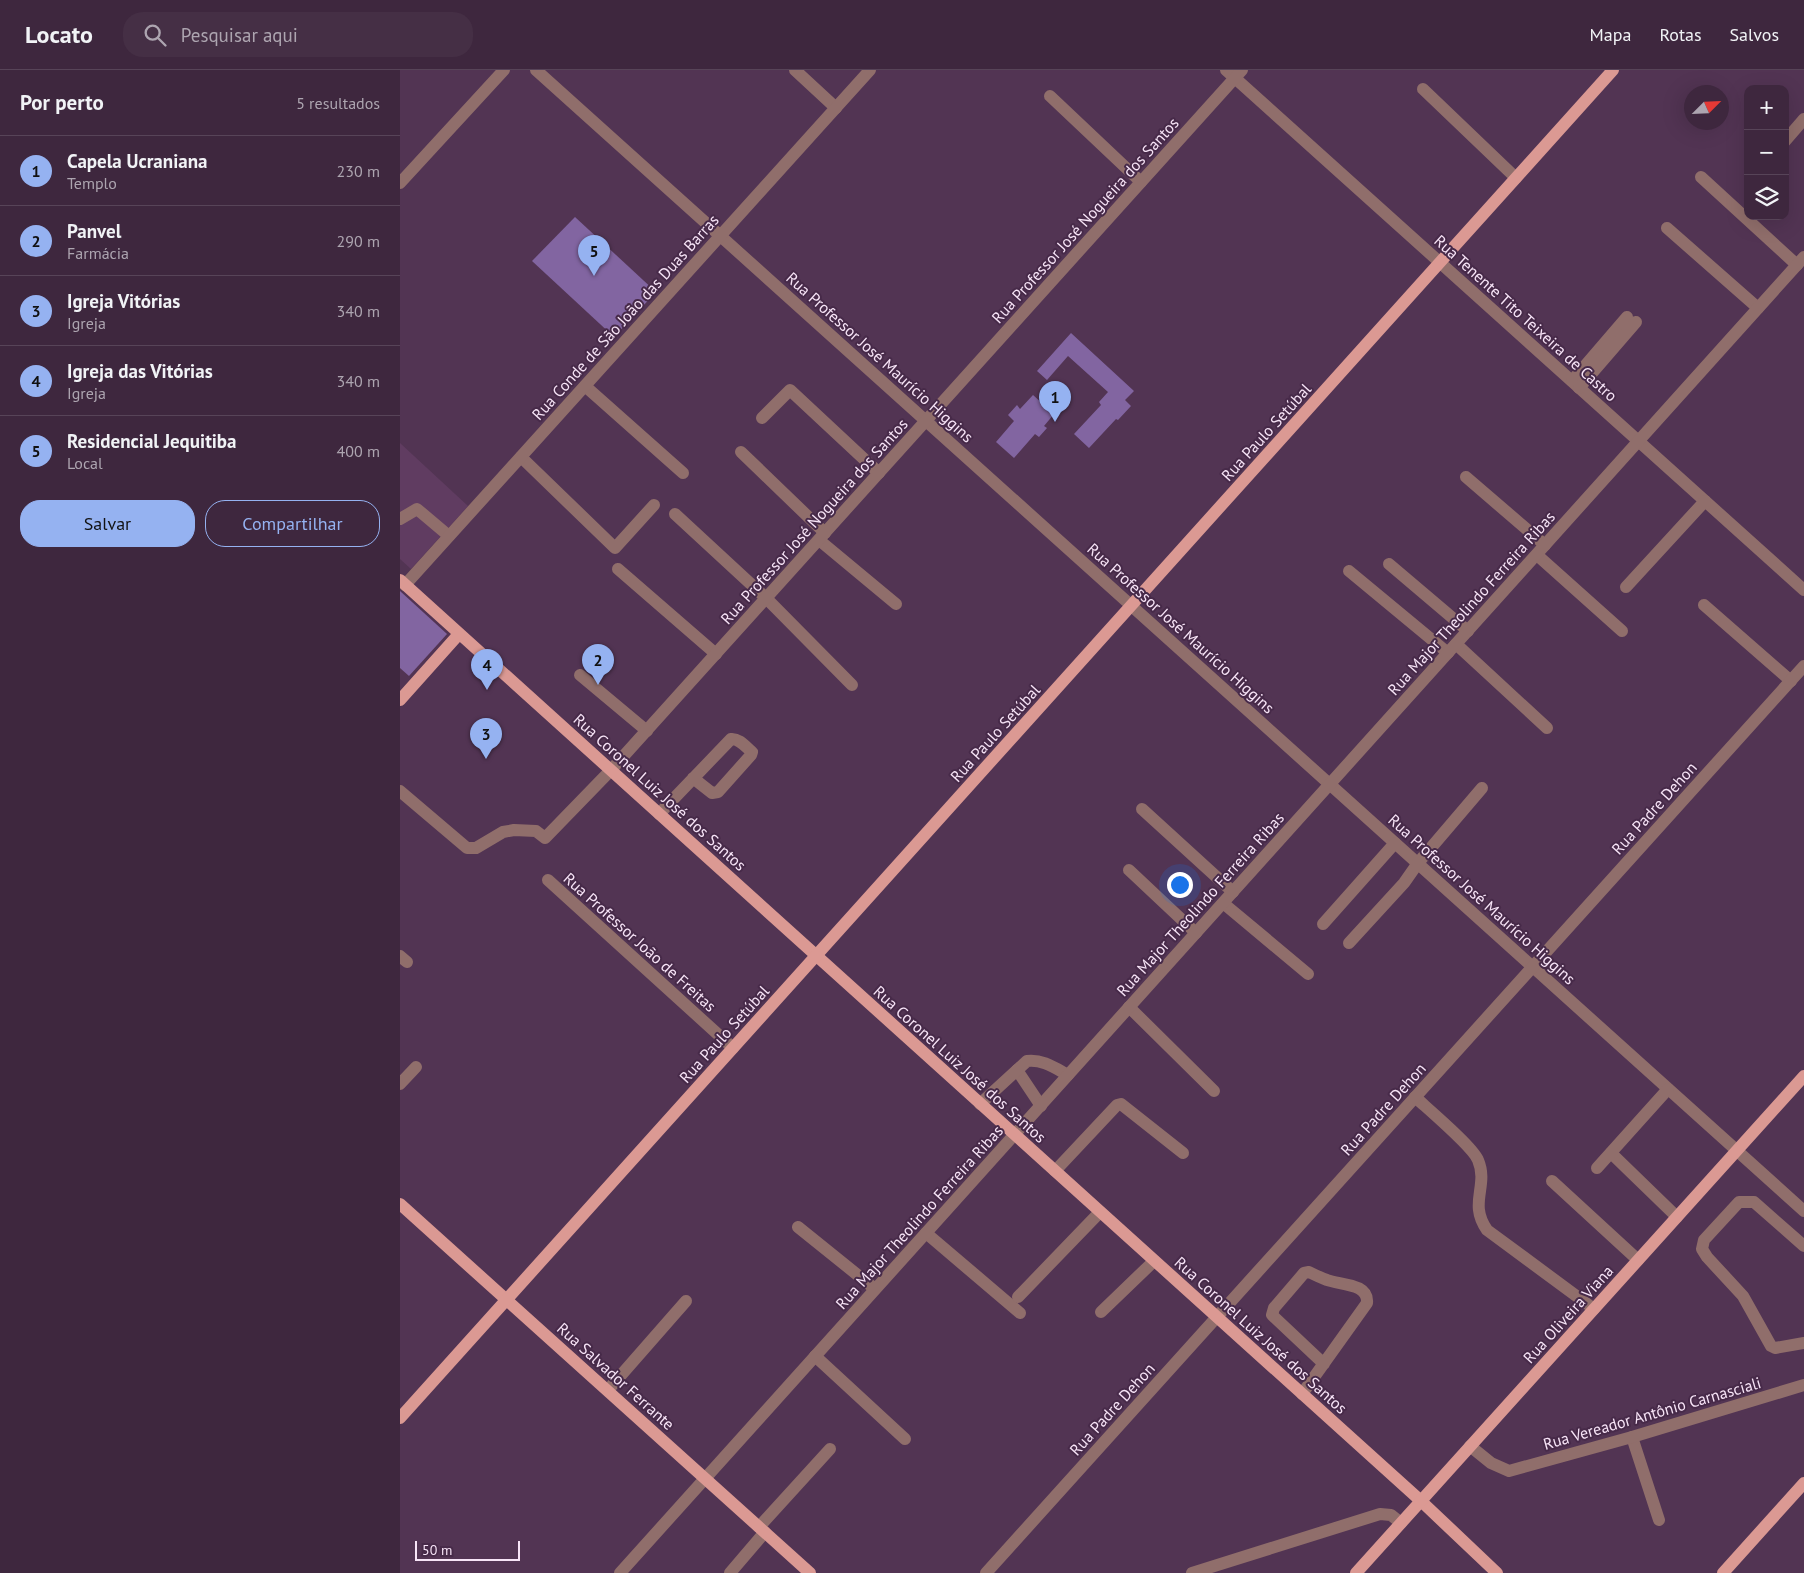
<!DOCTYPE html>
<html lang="pt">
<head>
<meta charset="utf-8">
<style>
	:root { --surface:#3e273e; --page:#452f45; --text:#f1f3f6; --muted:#ada5b0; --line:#574458; --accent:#95b2f1 }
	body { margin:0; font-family:"PT Sans",sans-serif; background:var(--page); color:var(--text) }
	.controls { position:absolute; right:15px; top:15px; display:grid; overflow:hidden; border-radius:10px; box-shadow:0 5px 20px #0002 }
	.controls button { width:45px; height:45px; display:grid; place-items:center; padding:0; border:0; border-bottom:1px solid var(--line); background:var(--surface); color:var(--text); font:25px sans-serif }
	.compass { position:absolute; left:1284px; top:15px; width:45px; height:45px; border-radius:50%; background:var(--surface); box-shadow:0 5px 20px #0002; rotate:66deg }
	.scale { position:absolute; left:15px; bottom:12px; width:105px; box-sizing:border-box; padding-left:5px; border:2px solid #f7e4f7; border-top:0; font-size:14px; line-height:18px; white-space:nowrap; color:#f7e4f7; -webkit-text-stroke:4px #472a49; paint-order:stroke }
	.you { position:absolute; left:779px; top:814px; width:18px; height:18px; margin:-12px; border:4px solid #fff; border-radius:50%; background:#1a73e8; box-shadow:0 0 0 8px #1a73e833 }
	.badge { display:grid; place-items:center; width:32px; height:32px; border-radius:50%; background:var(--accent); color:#111; font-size:16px; font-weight:700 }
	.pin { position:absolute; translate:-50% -41px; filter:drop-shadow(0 1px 2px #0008) }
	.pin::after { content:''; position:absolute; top:26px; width:18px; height:15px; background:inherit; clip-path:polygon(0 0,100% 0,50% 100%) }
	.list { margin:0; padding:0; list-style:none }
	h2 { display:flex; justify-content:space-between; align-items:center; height:65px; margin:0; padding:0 20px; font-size:21px }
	h2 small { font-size:16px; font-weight:400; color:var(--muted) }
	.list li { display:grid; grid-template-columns:32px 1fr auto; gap:15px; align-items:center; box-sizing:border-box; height:70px; padding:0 20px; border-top:1px solid var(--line) }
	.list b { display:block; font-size:19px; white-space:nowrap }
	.list p { margin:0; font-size:16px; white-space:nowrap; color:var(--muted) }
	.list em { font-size:16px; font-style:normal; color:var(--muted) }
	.actions { display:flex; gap:10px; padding:15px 20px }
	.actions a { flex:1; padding:11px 0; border:1px solid var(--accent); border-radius:20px; text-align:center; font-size:18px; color:var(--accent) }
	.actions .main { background:var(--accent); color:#111 }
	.icon { flex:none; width:28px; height:28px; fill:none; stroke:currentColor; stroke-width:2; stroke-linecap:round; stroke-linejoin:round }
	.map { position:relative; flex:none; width:1404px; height:1503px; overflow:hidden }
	header { display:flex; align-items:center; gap:30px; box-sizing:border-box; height:70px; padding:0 25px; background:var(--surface); border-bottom:1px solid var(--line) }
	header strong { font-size:24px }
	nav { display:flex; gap:28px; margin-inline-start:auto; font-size:18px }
	.search { width:350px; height:45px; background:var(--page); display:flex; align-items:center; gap:12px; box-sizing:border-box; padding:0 18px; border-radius:20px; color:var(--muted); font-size:19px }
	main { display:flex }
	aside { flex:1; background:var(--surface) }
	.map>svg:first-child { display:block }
</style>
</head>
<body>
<header>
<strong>Locato</strong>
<div class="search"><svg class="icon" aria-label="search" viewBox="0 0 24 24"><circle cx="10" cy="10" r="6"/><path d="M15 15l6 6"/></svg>Pesquisar aqui</div>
<nav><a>Mapa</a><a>Rotas</a><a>Salvos</a></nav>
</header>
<main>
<aside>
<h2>Por perto<small>5 resultados</small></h2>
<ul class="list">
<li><span class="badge">1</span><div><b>Capela Ucraniana</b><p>Templo</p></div><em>230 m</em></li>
<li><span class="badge">2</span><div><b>Panvel</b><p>Farmácia</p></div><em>290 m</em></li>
<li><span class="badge">3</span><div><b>Igreja Vitórias</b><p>Igreja</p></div><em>340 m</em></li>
<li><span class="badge">4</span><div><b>Igreja das Vitórias</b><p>Igreja</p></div><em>340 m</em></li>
<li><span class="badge">5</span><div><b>Residencial Jequitiba</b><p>Local</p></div><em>400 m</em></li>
</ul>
<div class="actions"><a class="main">Salvar</a><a>Compartilhar</a></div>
</aside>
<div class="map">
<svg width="1404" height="1503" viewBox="0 0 1404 1503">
	<rect width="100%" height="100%" fill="#523453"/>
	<!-- built -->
	<path fill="#603c61" d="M0 373 68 436 11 499 0 489Z"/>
	<!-- building -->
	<g fill="#8265a1">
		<path d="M175 147 256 222 214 267 132 191Z"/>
		<path d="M671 263 734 321 725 330 731 336 718 350 716 349 689 378 674 364 701 335 699 332 708 322 668 286 647 310 637 301Z"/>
		<path d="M633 325 654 344 644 356 647 358 639 367 635 364 614 388 596 372 614 351 608 345 617 335 620 339Z"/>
		<path d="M0 521 47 564 9 606 0 598Z"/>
	</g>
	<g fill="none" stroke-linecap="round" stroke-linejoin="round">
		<!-- minor -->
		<g stroke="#906e6b" stroke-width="12">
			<path d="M136 0 1404 1141"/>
			<path d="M395 0 436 38"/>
			<path d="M826 0 1404 520"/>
			<path d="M1023 19 1116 108"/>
			<path d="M650 26 741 112"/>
			<path d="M1385 71 1404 49"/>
			<path d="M1301 107 1397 195"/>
			<path d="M0 113 104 0"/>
			<path d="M1267 158 1358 238"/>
			<path d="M1172 311 1227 247"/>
			<path d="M185 316 283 403"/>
			<path d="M1179 318 1236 252"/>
			<path d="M362 348 390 320 479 403"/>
			<path d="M341 382 425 463"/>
			<path d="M121 387 215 478 254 435"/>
			<path d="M1066 407 1145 475"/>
			<path d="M275 444 366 528 452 615"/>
			<path d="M0 449 17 439 49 466"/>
			<path d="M419 470 496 534"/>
			<path d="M1137 485 1222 561"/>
			<path d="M989 494 1068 561"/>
			<path d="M218 499 316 584"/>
			<path d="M949 501 1048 583"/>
			<path d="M5 515 470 0"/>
			<path d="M1226 517 1305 431"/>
			<path d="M1304 535 1391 611"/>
			<path d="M1056 574 1147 658"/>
			<path d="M180 605 247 661"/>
			<path d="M0 721 67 778H76L103 762 114 760 136 761 145 768 211 700 842 0"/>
			<path d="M742 739 833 822"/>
			<path d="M259 744 331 669C339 668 346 677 352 682L351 685 318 722 312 723 293 708"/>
			<path d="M729 800 796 863"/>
			<path d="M148 810 333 978"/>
			<path d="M823 833 908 904"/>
			<path d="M923 854 995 773"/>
			<path d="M949 873 1004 813 1018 793 1082 718"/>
			<path d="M0 886 7 892"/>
			<path d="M729 937 814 1021"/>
			<path d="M617 1000 641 1036"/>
			<path d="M0 1014 16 997"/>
			<path d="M1015 1027C1028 1039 1073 1077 1078 1090 1089 1116 1068 1133 1087 1160L1194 1239"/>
			<path d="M580 1034 627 991C642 989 655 998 668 1005"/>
			<path d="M1211 1083 1277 1147"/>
			<path d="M1197 1098 1268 1019"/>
			<path d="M655 1101 717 1035 721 1034 783 1083"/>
			<path d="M1152 1111 1238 1190"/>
			<path d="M398 1157 475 1219"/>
			<path d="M526 1163 620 1243"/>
			<path d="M1404 1176 1354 1132H1339L1304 1170 1302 1179 1307 1187 1343 1226 1371 1276 1375 1278 1404 1273"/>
			<path d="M618 1227 700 1142"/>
			<path d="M701 1242 754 1191"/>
			<path d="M415 1286 505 1369"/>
			<path d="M208 1320 286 1231"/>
			<path d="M902 1324 967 1233C969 1213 940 1215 927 1210 921 1208 915 1205 909 1202L904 1203 874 1238 872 1245 924 1294"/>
			<path d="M1232 1367 1259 1450"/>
			<path d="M1070 1376 1091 1393 1109 1401 1232 1367 1404 1315"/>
			<path d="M359 1457 430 1379"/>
			<path d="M220 1503 1404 187"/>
			<path d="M330 1503 365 1462"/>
			<path d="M586 1503 1404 596"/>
			<path d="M792 1503 980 1444 991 1445 1001 1453"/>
		</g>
		<!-- major -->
		<g stroke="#db9993" stroke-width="12">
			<path d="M0 510 1021 1431 1097 1503"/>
			<path d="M0 630 59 564"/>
			<path d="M0 1134 410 1503"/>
			<path d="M0 1348 1213 0"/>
			<path d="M956 1503 1404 1006"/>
			<path d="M1323 1503 1404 1413"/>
		</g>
	</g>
	<g text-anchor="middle" stroke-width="4" stroke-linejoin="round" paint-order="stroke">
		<!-- street labels -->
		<g font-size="16" fill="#f7e4f7" stroke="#472a49">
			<text transform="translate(685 150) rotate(-48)" y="6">Rua Professor José Nogueira dos Santos</text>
			<text transform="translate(225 247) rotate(-48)" y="6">Rua Conde de São João das Duas Barras</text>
			<text transform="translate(1126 248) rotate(42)" y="6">Rua Tenente Tito Teixeira de Castro</text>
			<text transform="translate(480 287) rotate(42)" y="6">Rua Professor José Maurício Higgins</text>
			<text transform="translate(866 362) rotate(-48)" y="6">Rua Paulo Setúbal</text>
			<text transform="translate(414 451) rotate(-48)" y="6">Rua Professor José Nogueira dos Santos</text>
			<text transform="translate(1071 533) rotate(-48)" y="6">Rua Major Theolindo Ferreira Ribas</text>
			<text transform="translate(781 558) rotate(42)" y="6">Rua Professor José Maurício Higgins</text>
			<text transform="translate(595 663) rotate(-48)" y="6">Rua Paulo Setúbal</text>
			<text transform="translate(260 722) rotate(42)" y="6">Rua Coronel Luiz José dos Santos</text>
			<text transform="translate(1254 738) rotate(-48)" y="6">Rua Padre Dehon</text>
			<text transform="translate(1082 829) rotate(42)" y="6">Rua Professor José Maurício Higgins</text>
			<text transform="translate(800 834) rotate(-48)" y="6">Rua Major Theolindo Ferreira Ribas</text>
			<text transform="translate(240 872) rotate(42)" y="6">Rua Professor João de Freitas</text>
			<text transform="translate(324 964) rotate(-48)" y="6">Rua Paulo Setúbal</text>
			<text transform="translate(560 994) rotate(42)" y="6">Rua Coronel Luiz José dos Santos</text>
			<text transform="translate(983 1039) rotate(-48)" y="6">Rua Padre Dehon</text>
			<text transform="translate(519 1147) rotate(-48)" y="6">Rua Major Theolindo Ferreira Ribas</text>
			<text transform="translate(1168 1244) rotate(-48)" y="6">Rua Oliveira Viana</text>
			<text transform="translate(861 1265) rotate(42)" y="6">Rua Coronel Luiz José dos Santos</text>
			<text transform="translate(216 1306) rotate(42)" y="6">Rua Salvador Ferrante</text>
			<text transform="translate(712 1339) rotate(-48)" y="6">Rua Padre Dehon</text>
			<text transform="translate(1252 1343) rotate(-16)" y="6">Rua Vereador Antônio Carnasciali</text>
		</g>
	</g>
</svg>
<div class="controls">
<button>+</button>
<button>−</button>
<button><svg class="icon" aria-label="layers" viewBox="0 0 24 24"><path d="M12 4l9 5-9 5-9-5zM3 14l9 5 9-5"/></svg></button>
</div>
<svg class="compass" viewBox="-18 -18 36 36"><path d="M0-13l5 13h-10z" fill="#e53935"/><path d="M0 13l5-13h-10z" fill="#ada5b0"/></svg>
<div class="scale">50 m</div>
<div class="you"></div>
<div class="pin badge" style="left:655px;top:352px">1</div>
<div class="pin badge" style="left:198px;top:615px">2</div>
<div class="pin badge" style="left:86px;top:689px">3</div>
<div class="pin badge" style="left:87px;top:620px">4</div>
<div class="pin badge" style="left:194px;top:206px">5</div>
</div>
</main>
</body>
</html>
